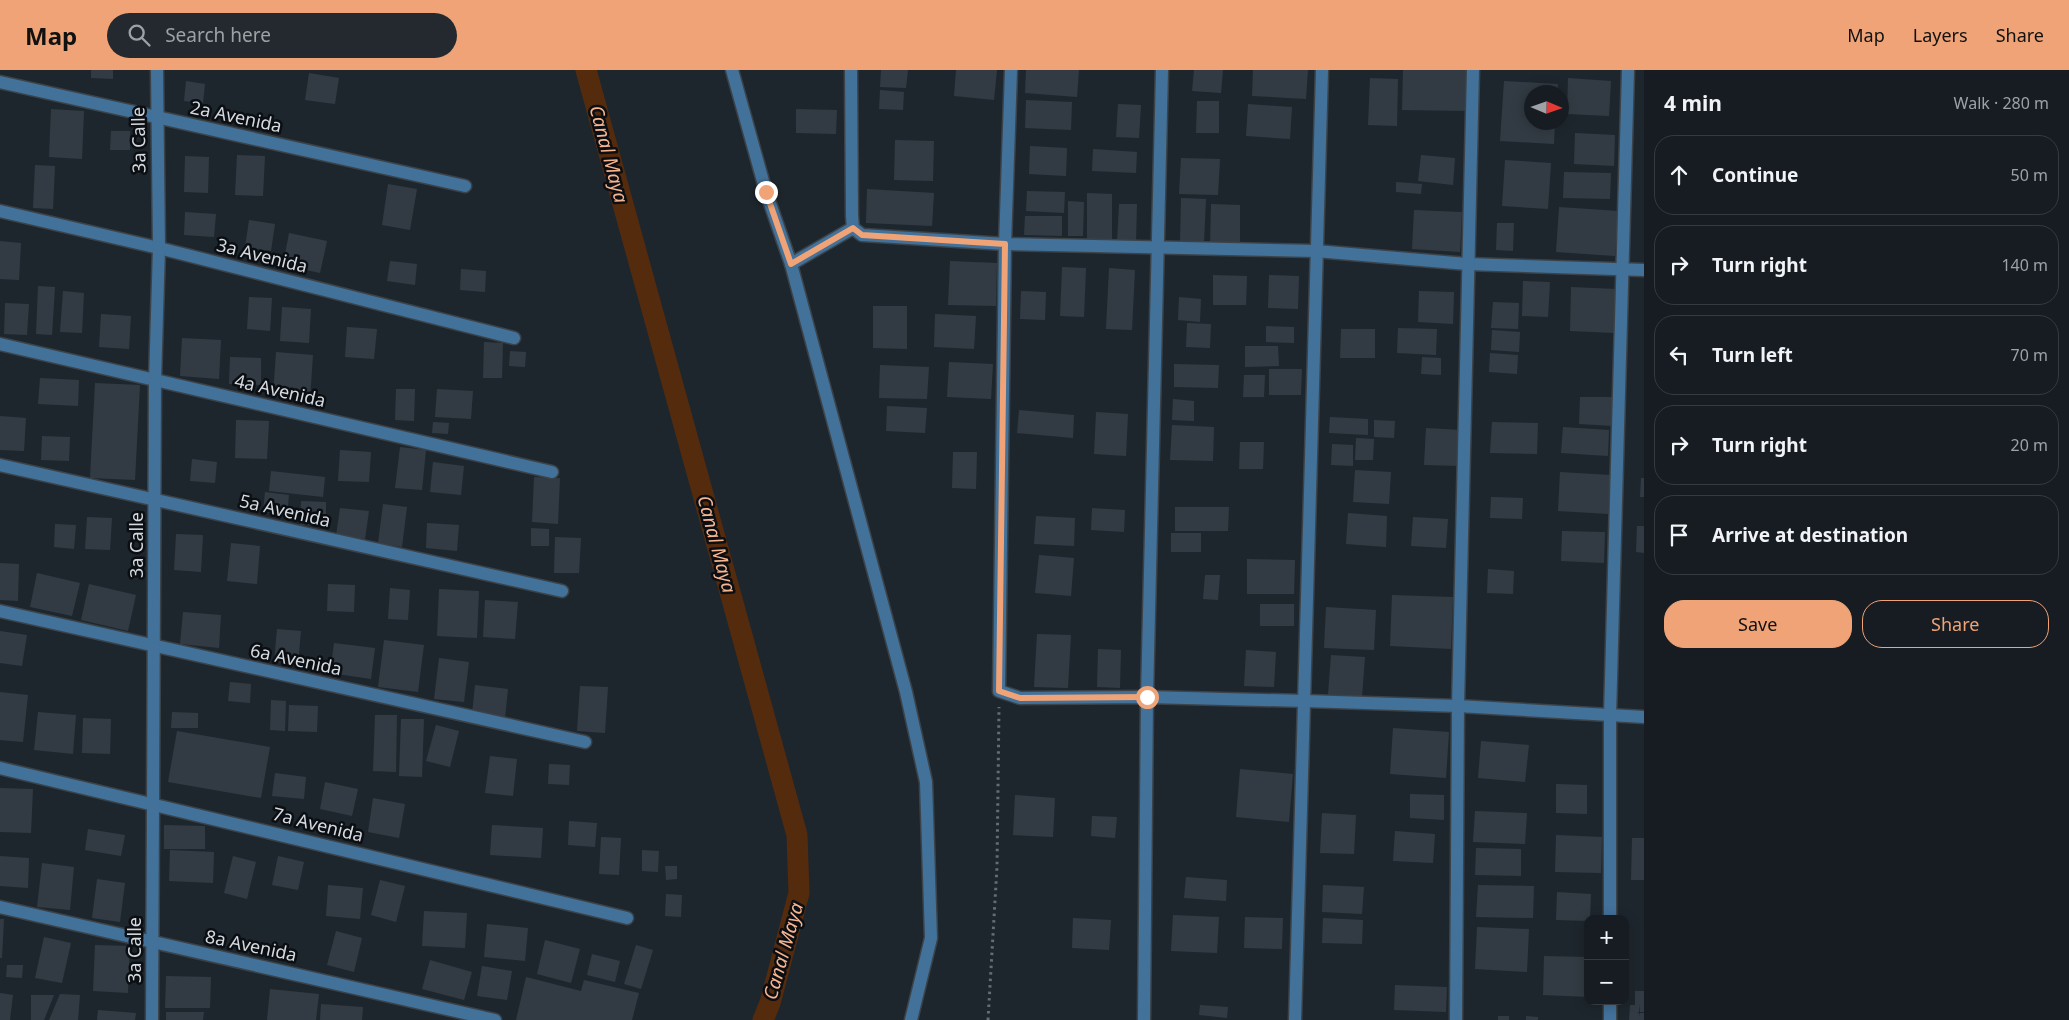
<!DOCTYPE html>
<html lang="en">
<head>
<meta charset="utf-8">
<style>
	:root { --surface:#161c22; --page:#23292f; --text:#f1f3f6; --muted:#9ea1a5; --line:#353a40; --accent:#efa376 }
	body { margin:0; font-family:"Noto Sans",sans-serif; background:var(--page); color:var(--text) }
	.controls { position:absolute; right:15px; bottom:15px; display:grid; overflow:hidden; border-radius:10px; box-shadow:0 2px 12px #0003 }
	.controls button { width:45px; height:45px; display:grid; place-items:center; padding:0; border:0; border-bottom:1px solid var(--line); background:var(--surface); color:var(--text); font:25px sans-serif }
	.compass { position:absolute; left:1524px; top:15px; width:45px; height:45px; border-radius:50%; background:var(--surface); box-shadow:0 2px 12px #0003; rotate:92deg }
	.stop { position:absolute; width:15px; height:15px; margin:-11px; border:4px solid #efa376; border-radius:50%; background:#fff }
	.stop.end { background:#efa376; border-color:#fff; box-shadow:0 1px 5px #0008 }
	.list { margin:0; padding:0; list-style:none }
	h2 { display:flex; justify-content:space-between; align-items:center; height:65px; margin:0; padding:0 20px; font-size:21px }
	h2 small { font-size:16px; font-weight:400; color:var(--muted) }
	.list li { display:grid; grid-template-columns:32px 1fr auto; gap:15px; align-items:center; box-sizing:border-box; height:80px; margin:0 10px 10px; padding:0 10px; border:1px solid var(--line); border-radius:20px }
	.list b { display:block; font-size:19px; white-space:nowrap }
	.list em { font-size:16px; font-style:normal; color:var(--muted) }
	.actions { display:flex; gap:10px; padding:15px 20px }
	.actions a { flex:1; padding:11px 0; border:1px solid var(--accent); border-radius:20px; text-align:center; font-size:18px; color:var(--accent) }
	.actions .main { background:var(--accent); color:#111 }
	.icon { flex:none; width:28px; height:28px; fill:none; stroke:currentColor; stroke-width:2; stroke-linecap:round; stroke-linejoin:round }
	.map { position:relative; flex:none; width:1644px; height:950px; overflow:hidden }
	header { display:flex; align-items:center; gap:30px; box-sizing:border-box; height:70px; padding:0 25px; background:var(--accent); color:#111 }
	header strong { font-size:24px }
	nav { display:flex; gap:28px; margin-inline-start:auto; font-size:18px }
	.search { width:350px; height:45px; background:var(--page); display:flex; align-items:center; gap:12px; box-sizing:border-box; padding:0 18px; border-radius:28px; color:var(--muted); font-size:19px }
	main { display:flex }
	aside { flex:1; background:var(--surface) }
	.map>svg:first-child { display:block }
</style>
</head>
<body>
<header>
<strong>Map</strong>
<div class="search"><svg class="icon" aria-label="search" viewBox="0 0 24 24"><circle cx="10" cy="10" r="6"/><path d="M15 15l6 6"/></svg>Search here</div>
<nav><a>Map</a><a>Layers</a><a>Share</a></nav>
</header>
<main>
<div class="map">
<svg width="1644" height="950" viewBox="0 0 1644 950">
	<rect width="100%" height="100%" fill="#1e262d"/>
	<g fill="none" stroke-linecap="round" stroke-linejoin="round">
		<!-- canal -->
		<path stroke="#552b0e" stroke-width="21" d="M586 0 797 765 799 823 770 933 763 950"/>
	</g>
	<!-- building -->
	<g fill="#323b43">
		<path d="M91 0H113V9L91 8Z"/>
		<path d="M881 0H908L906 18 880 17Z"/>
		<path d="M956 0H997L994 30 954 26Z"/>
		<path d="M1026 0H1079L1077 27 1025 23Z"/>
		<path d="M1194 0H1223L1221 23 1192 21Z"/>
		<path d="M1253 0H1308L1306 29 1252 26Z"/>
		<path d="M1403 0H1472L1470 41 1402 40Z"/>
		<path d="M309 3 339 8 335 34 305 30Z"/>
		<path d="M1370 8 1398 9 1397 56 1368 55Z"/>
		<path d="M1568 8 1611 11 1609 46 1567 44Z"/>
		<path d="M186 11 205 14 203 33 184 31Z"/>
		<path d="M1504 11 1558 14 1557 22H1532V52H1555L1554 74 1500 71Z"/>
		<path d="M880 20 904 22 903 40 879 39Z"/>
		<path d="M1026 30 1072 32 1071 60 1025 58Z"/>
		<path d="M1197 31H1219V63H1196Z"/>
		<path d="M1118 34 1141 35 1139 68 1116 67Z"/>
		<path d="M1248 34 1292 37 1290 69 1246 66Z"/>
		<path d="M51 39 84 41 82 89 49 87Z"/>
		<path d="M796 39 837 40 836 64 796 63Z"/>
		<path d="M111 61H130V80H110Z"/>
		<path d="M1575 63 1615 65 1614 96 1574 94Z"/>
		<path d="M895 70 934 71 933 111 894 110Z"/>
		<path d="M1030 76 1067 78 1066 106 1029 104Z"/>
		<path d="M1093 79 1137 82 1136 103 1092 101Z"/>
		<path d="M237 85 265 86 263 126 235 125Z"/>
		<path d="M1421 85 1455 88 1453 115 1418 111Z"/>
		<path d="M185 86 209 87 208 123 184 122Z"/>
		<path d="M1181 88 1220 89 1218 125 1179 124Z"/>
		<path d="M1505 90 1551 93 1548 139 1502 136Z"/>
		<path d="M35 95 55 96 53 139 33 138Z"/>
		<path d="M1564 102 1611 103 1610 129 1563 128Z"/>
		<path d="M1396 112 1422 114 1421 124 1396 122Z"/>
		<path d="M388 114 417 119 410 160 382 155Z"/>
		<path d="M867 119 934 123 932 156 866 153Z"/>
		<path d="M1027 121 1065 122 1064 143 1026 141Z"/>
		<path d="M1087 123 1112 124V169H1087Z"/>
		<path d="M1181 128 1206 129 1204 173 1180 172Z"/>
		<path d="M1068 131 1084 132 1083 166H1068Z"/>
		<path d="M1119 134H1137L1136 172H1117Z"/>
		<path d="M1211 134 1240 135V174L1210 173Z"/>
		<path d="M1559 137 1618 141 1615 186 1556 182Z"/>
		<path d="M1414 140 1462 142 1460 182 1412 179Z"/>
		<path d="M185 142 216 144 214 167 184 165Z"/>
		<path d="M1025 146H1062V166L1024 165Z"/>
		<path d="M249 150 275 154 271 181 245 177Z"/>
		<path d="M1497 153H1514L1513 181 1496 180Z"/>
		<path d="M289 163 327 171 320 203 283 195Z"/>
		<path d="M0 171 21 173 19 210 0 209Z"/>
		<path d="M390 191 417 194 415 215 387 211Z"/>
		<path d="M950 191 997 193 996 236 948 235Z"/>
		<path d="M1062 197 1086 198 1084 247 1060 246Z"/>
		<path d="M1109 198 1135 200 1132 260 1106 259Z"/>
		<path d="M461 199 486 201 485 222 460 220Z"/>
		<path d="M1213 205 1247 206 1246 235H1213Z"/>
		<path d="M1269 205 1299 206 1298 239 1268 238Z"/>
		<path d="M1523 211 1550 212 1548 247 1522 246Z"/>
		<path d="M38 216 55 217 52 265 36 264Z"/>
		<path d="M1571 217 1616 219 1615 263 1570 261Z"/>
		<path d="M63 221 84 223 82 263 60 262Z"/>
		<path d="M1021 221 1046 222 1045 250 1020 249Z"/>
		<path d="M1419 221 1454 222 1453 254 1418 252Z"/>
		<path d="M249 227 272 228 270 261 247 259Z"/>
		<path d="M1179 227 1201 229 1200 252 1178 250Z"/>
		<path d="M1493 232 1519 233 1518 259 1491 258Z"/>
		<path d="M5 233 29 234 27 265 4 264Z"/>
		<path d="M873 236H907V279L873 278Z"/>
		<path d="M282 237 311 239 309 273 280 271Z"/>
		<path d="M101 244 131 246 129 279 99 277Z"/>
		<path d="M935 244 976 246 974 279 934 277Z"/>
		<path d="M1187 253 1211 254 1210 278 1186 277Z"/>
		<path d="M1266 256 1294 257V273L1266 272Z"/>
		<path d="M347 257 377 259 374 289 345 287Z"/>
		<path d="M1398 258 1437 259 1436 285 1397 283Z"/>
		<path d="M1341 259H1375V288H1340Z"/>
		<path d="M1492 260 1520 262 1519 282 1491 280Z"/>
		<path d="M182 268 221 270 219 309 180 306Z"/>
		<path d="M484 272 503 273 502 308H483Z"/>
		<path d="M1245 276H1278L1279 296 1245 297Z"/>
		<path d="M510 281 526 282 525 297 509 296Z"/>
		<path d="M276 282 313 285 310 329 273 326Z"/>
		<path d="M1490 283 1518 285 1517 304 1489 302Z"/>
		<path d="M230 287 261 288V315L229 314Z"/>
		<path d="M1422 287 1441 288V305L1421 304Z"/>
		<path d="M949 292 993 294 991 329 947 327Z"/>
		<path d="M1174 294 1219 295 1218 318 1174 317Z"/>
		<path d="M880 295 929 297 927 329 879 328Z"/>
		<path d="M1269 299H1302L1301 325H1269Z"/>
		<path d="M1244 305H1265L1264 327H1243Z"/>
		<path d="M40 308 79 310 78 336 38 334Z"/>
		<path d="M95 313 140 315 135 410 90 408Z"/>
		<path d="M396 319H415L414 351 395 350Z"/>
		<path d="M437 319 473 321 471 349 435 347Z"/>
		<path d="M1580 327H1614L1613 356 1579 354Z"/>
		<path d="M1173 329 1194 331V351L1172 350Z"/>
		<path d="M887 336 927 338 925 363 886 361Z"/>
		<path d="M1019 340 1074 345 1073 368 1017 363Z"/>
		<path d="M1096 342 1128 344 1126 386 1094 384Z"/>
		<path d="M0 346 26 348 24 381 0 380Z"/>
		<path d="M1330 347 1368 349V365L1329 363Z"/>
		<path d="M236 350 269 351 267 389 235 388Z"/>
		<path d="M1374 350 1395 351 1394 368 1374 367Z"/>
		<path d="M433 352 449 353 448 364 432 363Z"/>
		<path d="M1492 352 1538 353 1537 384 1490 383Z"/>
		<path d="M1172 355 1214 357 1213 391 1170 390Z"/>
		<path d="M1563 357 1609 360 1608 386 1561 383Z"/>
		<path d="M1426 358 1461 360 1459 396 1424 395Z"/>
		<path d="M42 366 70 367 69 391 41 390Z"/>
		<path d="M1356 368 1374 369 1373 390H1355Z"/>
		<path d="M1240 372H1264L1263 399H1239Z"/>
		<path d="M1332 374 1353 375V396L1331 395Z"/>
		<path d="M400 377 426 380 422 420 395 418Z"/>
		<path d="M340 380 371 382 369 412 338 411Z"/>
		<path d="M953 382H977L976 419 952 418Z"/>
		<path d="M192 389 217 392 215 413 190 411Z"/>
		<path d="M433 392 464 396 461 425 430 422Z"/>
		<path d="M1355 400 1391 402 1389 434 1353 432Z"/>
		<path d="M271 401 325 407 323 427 269 421Z"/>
		<path d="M1560 402 1611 405 1608 444 1558 441Z"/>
		<path d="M534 407 560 408 558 454 532 452Z"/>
		<path d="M1641 408H1644V427H1640Z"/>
		<path d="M265 422 289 425 287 445 263 442Z"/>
		<path d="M1491 427 1523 428 1522 449 1490 448Z"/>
		<path d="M301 431 326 432V456L300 455Z"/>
		<path d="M383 434 407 437 402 477 378 473Z"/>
		<path d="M1175 437H1229L1228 461H1175Z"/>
		<path d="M340 438 369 441 365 469 336 466Z"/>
		<path d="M1092 438 1125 440 1124 462 1091 460Z"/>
		<path d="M1348 443 1387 446 1386 477 1346 474Z"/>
		<path d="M1036 446 1075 448 1074 476 1034 474Z"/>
		<path d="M87 447 112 448 110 480 85 479Z"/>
		<path d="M1413 447 1448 449 1446 478 1411 476Z"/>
		<path d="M427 453 459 455 457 481 426 478Z"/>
		<path d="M55 454 76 455 74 479 54 477Z"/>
		<path d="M1637 456H1644V483L1636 482Z"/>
		<path d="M531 458 549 459V476H531Z"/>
		<path d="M1562 461 1605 462 1604 493 1561 491Z"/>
		<rect x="1171" y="463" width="30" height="19"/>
		<path d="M176 464 203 465 201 502 174 500Z"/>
		<path d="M555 467 581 468 579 503H554Z"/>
		<path d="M231 473 260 476 257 514 227 511Z"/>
		<path d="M1039 485 1074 488 1071 526 1035 523Z"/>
		<path d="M1247 489 1295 490 1294 524H1247Z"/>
		<path d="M0 493 19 494 18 531 0 530Z"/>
		<path d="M1488 499 1514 501 1513 524 1487 523Z"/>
		<path d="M37 503 80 513 72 546 30 537Z"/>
		<path d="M1205 505H1220L1218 530 1203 529Z"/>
		<path d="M89 514 136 525 128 561 81 550Z"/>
		<path d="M328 514 355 515 354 542 327 541Z"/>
		<path d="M390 518 410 520 408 550 388 549Z"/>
		<path d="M439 519 479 521 477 568 437 566Z"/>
		<path d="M1392 525 1453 527 1451 579 1390 576Z"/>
		<path d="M485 530 518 532 515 569 483 567Z"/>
		<rect x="1260" y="534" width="34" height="22"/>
		<path d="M1326 537 1376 540 1374 580 1324 578Z"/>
		<path d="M183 542 221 545 219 578 180 574Z"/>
		<path d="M277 559 301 561 298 594 274 592Z"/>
		<path d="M0 561 27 565 22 596 0 593Z"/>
		<path d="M1037 564 1071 565 1068 618 1034 617Z"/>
		<path d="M384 570 424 575 418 622 378 617Z"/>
		<path d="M334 573 375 578 371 609 330 603Z"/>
		<path d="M1098 579 1121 580 1120 618 1097 617Z"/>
		<path d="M1246 580 1276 582 1274 617 1244 616Z"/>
		<path d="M1331 585 1365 587 1362 627 1328 625Z"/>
		<path d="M439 588 469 592 464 632 434 629Z"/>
		<path d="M230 612 251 614 250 633 228 631Z"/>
		<path d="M475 615 508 619 505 648 472 644Z"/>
		<path d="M580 616 608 617 605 663 577 661Z"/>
		<path d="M0 622 28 625 23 672 0 670Z"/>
		<path d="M271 630 286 631 285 661 270 660Z"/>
		<path d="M289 635 318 636 317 662 288 661Z"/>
		<path d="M38 642 76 645 73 684 34 680Z"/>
		<path d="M172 642 198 643V658H171Z"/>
		<path d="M375 645H397L396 702 373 701Z"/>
		<path d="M83 648 111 649 110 684 82 683Z"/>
		<path d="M401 649H424L422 707 399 706Z"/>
		<path d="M436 655 459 661 450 697 426 691Z"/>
		<path d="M1393 658 1449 662 1446 708 1390 704Z"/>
		<path d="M177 661 270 677 261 728 168 712Z"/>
		<path d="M1481 671 1529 675 1525 712 1478 708Z"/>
		<path d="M490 686 517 689 513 726 485 723Z"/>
		<path d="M549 694 570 695 569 715 548 714Z"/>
		<path d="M1240 699 1293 704 1289 752 1236 747Z"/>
		<path d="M275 703 306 707 304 729 272 726Z"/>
		<path d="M325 712 358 719 352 746 320 739Z"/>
		<path d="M1556 714 1587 715V744L1556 743Z"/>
		<path d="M0 718 33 719 31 763 0 762Z"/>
		<path d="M1410 724 1444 725V750L1410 748Z"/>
		<path d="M1015 725 1055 728 1053 767 1013 765Z"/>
		<path d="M373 728 405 734 399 768 368 762Z"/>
		<path d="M1475 741 1527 743 1525 774 1473 772Z"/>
		<path d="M1322 743 1356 745 1354 784 1320 783Z"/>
		<path d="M1092 746 1117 747 1115 768 1091 766Z"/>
		<path d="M569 751 597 753 595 777 568 775Z"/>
		<path d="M164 755 205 756V779H164Z"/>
		<path d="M492 755 543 758 541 788 490 785Z"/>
		<path d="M88 759 125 765 121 786 85 780Z"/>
		<path d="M1395 761 1435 764 1433 793 1393 791Z"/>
		<path d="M1556 765 1602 767 1601 803 1555 802Z"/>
		<path d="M601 767 621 768 619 805 599 804Z"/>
		<path d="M1632 768H1644V810H1631Z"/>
		<path d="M1476 778 1521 779V806L1475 805Z"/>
		<path d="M170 780 214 782 213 813 169 811Z"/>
		<path d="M642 780 659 781 658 802 642 801Z"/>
		<path d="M0 786 29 788 28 818 0 816Z"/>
		<path d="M233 786 256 792 247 829 224 823Z"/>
		<path d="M278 786 304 792 298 820 272 815Z"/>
		<path d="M42 793 74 797 70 840 37 837Z"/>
		<path d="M665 796H677V809L666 810Z"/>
		<path d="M1186 807 1227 810 1226 831 1184 828Z"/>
		<path d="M97 809 125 813 120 852 92 848Z"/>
		<path d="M380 810 405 816 396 852 371 845Z"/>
		<path d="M328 815 363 818 360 849 326 846Z"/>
		<path d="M1323 815 1364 817 1362 844 1322 842Z"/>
		<path d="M1478 815 1534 816 1533 848 1476 847Z"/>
		<path d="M1557 822 1591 824 1590 849H1588V851L1556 850Z"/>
		<path d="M666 824 682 825 681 847 665 846Z"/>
		<path d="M424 841 467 843 465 878 422 876Z"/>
		<path d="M1173 845 1219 847 1217 883 1171 881Z"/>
		<path d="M1245 847 1283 848 1282 879 1244 878Z"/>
		<path d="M1073 848 1111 850 1109 880 1072 878Z"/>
		<path d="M1323 848 1363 850 1362 874 1322 873Z"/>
		<path d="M0 849H4L2 888H0Z"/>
		<path d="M487 854 528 858 525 891 484 887Z"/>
		<path d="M1477 857 1529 859 1527 902 1475 899Z"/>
		<path d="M336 861 362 868 354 902 327 895Z"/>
		<path d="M44 867 71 873 62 913 35 908Z"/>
		<path d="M545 870 580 879 571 913 537 904Z"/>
		<path d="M95 875 130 876 128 923 93 921Z"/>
		<path d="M636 875 653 880 641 919 624 914Z"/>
		<path d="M592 884 620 891 615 912 587 905Z"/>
		<path d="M1544 886 1588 887V927L1543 925Z"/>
		<path d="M430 890 472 902 464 930 422 919Z"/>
		<path d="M7 895H23L22 908 6 907Z"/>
		<path d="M482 896 512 901 507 930 477 926Z"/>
		<path d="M166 906 211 907 210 938H165Z"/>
		<path d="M526 907 581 921 584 910 639 923 632 950H516Z"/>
		<path d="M1395 915 1447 917 1446 942 1394 940Z"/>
		<path d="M270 919 319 924 316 950H267Z"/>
		<path d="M1635 921H1644V942H1640V934L1639 942 1637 943H1639V946L1640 943H1644V950H1629L1630 935H1635Z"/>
		<path d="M0 923 13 925 10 950H0Z"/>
		<path d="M60 924 80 925 78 950H49Z"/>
		<path d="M31 925H54L44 950H31Z"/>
		<path d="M321 934 363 937 362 950H320Z"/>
		<path d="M1200 935 1228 937 1227 948 1199 945Z"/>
		<path d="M98 940 136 943 135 950H97Z"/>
		<path d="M166 942H204L203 950H166Z"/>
		<rect x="1498" y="946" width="11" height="4"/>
		<path d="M1526 946 1538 947V950H1526Z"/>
	</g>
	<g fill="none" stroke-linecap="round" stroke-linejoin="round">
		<defs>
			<g id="minor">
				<path d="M732 0 766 122 791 194 906 622 926 712 931 868 911 950"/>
				<path d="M851 0 852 146 853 158 862 165 1005 174 1316 181 1467 194 1644 200"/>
				<path d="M1011 0 1005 174 999 621 1020 628 1147 627 1305 631 1458 636 1644 647"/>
				<path d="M0 12 465 116"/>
				<path d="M0 141 159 178 514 268"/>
				<path d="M791 194 853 158"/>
				<path d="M0 274 552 402"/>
				<path d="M0 395 562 521"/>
				<path d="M0 541 585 672"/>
				<path d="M0 698 627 848"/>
				<path d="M0 837 495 950"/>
				<path d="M1610 849V645L1628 0"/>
				<path d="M152 950 155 310 159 178 157 0"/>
				<path d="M1144 950 1147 627 1162 0"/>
				<path d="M1295 950 1322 0"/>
				<path d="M1456 950 1458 636 1473 0"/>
				<path d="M1610 950V931"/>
			</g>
		</defs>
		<!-- minor casing -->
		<use href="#minor" stroke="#3b4349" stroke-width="15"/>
		<!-- path -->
		<path stroke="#656c72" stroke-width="3" stroke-dasharray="2.5 4" stroke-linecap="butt" d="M988 950 997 797 999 637"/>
		<!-- minor -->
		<use href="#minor" stroke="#42719a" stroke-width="12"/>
	</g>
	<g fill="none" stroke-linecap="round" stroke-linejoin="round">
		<!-- route -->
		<path stroke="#efa376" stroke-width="6" d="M766 122 791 194 853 158 862 165 1005 174 999 621 1020 628 1147 627"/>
	</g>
	<g text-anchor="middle" stroke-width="5" stroke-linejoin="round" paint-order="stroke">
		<!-- street labels -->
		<g font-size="18" fill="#d4dadf" stroke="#0b0e12">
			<text transform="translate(236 47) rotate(12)" y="6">2a Avenida</text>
			<text transform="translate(139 70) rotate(-91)" y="6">3a Calle</text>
			<text transform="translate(262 186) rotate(14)" y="6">3a Avenida</text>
			<text transform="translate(280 321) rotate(13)" y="6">4a Avenida</text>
			<text transform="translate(285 441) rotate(13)" y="6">5a Avenida</text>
			<text transform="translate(137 475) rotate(-90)" y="6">3a Calle</text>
			<text transform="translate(296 590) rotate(12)" y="6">6a Avenida</text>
			<text transform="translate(318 755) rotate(14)" y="6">7a Avenida</text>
			<text transform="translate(251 876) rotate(12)" y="6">8a Avenida</text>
			<text transform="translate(135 880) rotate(-90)" y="6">3a Calle</text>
		</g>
		<!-- water labels -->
		<g font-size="19" font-style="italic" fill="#f7b58f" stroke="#0b0e12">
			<text transform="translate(609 84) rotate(75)" y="7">Canal Maya</text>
			<text transform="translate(717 474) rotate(75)" y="7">Canal Maya</text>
			<text transform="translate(783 881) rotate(-74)" y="7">Canal Maya</text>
		</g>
	</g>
</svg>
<div class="controls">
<button>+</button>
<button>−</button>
</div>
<svg class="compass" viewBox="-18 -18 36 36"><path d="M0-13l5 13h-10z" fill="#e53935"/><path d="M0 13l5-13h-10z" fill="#9ea1a5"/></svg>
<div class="stop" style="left:1147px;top:627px"></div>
<div class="stop end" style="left:766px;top:122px"></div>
</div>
<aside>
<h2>4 min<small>Walk · 280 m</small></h2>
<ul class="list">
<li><svg class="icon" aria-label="ahead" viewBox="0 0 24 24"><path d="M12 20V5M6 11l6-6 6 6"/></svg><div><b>Continue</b></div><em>50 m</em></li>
<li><svg class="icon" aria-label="right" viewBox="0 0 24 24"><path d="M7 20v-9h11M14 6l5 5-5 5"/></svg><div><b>Turn right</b></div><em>140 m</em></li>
<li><svg class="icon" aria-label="left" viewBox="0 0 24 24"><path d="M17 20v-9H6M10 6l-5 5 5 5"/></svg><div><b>Turn left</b></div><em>70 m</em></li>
<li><svg class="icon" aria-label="right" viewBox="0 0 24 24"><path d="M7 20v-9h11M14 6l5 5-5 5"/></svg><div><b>Turn right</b></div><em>20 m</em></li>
<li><svg class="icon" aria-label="arrive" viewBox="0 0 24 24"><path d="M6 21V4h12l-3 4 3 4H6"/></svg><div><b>Arrive at destination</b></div></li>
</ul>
<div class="actions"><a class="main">Save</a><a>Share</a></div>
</aside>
</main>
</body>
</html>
